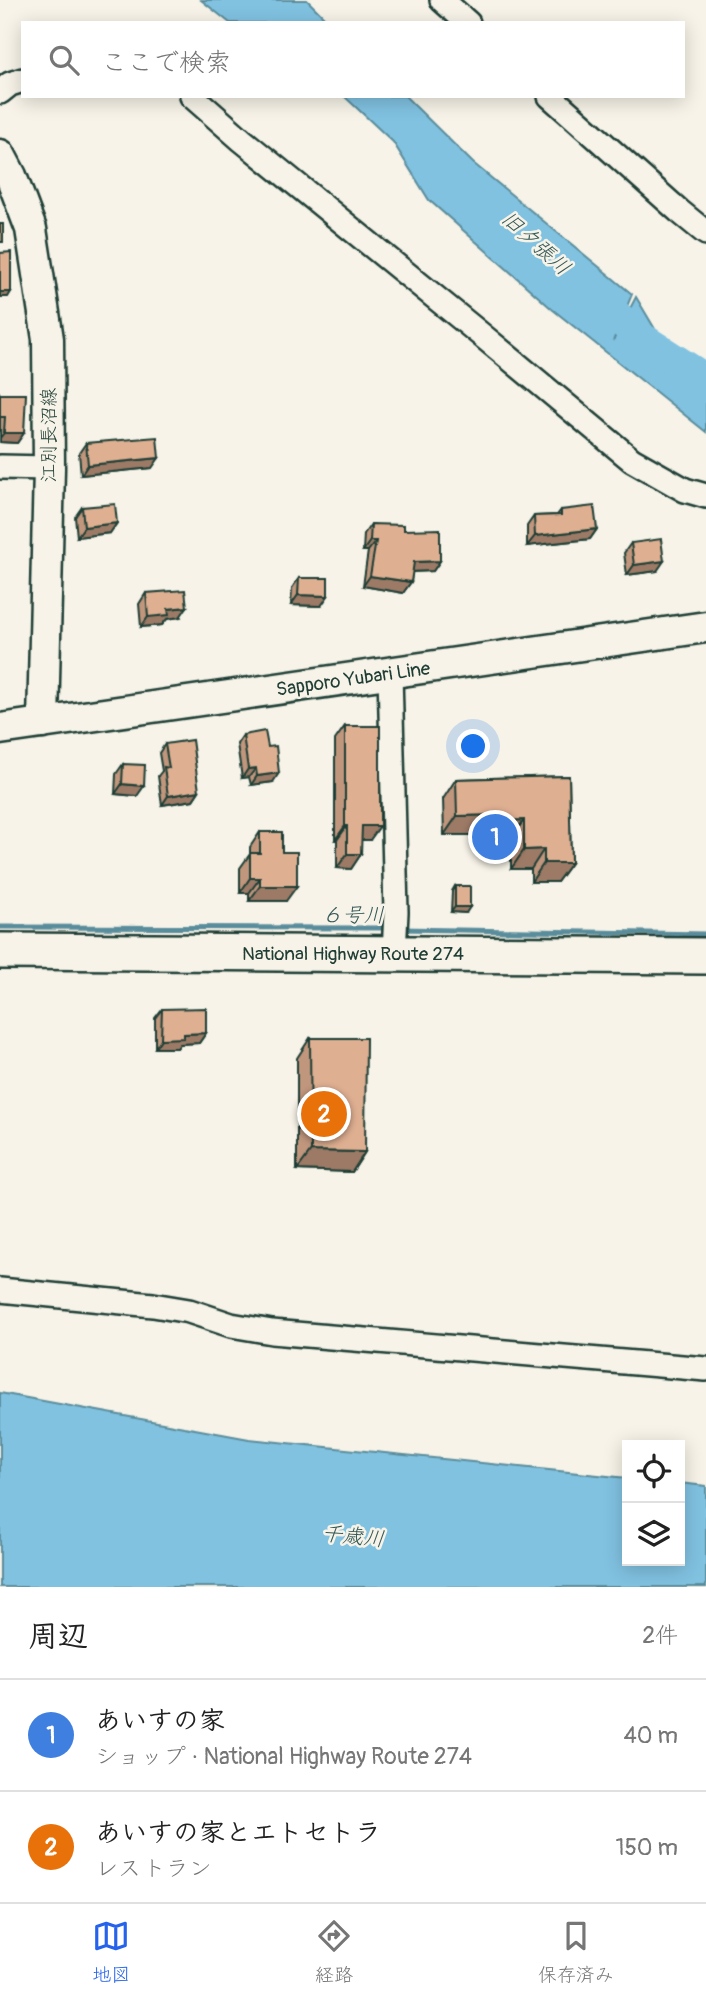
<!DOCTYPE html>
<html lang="ja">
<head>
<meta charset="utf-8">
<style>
	:root { --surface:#fff; --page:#f6f6f6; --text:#222; --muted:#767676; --line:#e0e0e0; --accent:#2563eb }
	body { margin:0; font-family:Pangolin,"Klee One",sans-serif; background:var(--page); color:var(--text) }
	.controls { position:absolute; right:21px; bottom:21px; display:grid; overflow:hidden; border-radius:0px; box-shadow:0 4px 18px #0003 }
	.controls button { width:63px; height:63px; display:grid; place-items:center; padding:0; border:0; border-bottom:2px solid var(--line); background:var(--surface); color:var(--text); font:35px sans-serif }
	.you { position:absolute; left:474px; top:747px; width:24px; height:24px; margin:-18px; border:5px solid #fff; border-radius:50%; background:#1a73e8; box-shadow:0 0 0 10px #1a73e833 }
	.badge { display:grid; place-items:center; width:46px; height:46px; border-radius:50%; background:var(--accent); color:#fff; font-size:23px; font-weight:700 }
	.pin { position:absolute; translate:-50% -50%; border:4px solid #fff; box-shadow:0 2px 7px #0006 }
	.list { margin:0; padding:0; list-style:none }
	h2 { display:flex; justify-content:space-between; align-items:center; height:91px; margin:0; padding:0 28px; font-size:30px }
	h2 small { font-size:23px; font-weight:400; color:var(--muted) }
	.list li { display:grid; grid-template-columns:46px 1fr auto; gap:21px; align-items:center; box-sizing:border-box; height:112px; padding:0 28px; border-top:2px solid var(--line) }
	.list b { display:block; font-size:26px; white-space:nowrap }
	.list p { margin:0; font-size:23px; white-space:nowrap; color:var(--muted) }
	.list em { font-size:23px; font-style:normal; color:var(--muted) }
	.icon { flex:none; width:38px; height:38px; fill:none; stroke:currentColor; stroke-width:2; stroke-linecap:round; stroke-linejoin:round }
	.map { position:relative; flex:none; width:706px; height:1587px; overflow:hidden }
	.search { position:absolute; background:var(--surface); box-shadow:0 4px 18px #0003; left:21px; right:21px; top:21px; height:77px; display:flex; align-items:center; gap:18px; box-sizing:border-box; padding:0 24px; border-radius:0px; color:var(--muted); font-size:26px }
	.sheet { height:315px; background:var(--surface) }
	nav { display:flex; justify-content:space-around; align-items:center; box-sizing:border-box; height:98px; border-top:2px solid var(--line); background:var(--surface); font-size:19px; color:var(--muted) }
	nav a { display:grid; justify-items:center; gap:4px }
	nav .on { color:var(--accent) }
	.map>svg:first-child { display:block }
</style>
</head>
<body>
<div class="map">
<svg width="706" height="1587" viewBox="0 0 706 1587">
	<rect width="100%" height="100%" fill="#f7f3e8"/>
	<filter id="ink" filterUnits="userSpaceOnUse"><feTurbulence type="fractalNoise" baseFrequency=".0143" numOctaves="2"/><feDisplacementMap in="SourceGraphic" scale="14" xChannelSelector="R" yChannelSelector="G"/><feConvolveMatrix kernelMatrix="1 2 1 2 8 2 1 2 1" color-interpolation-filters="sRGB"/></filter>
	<g filter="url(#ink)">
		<!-- water -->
		<g fill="#81c2e1" stroke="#5a8d9c" stroke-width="2">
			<path d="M201 0H307L330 23H230Z"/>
			<path d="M344 96H405L473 163 632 294 613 341 636 297 686 381 706 393V432L552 309 429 200 393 142Z"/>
			<path d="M0 1393 249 1439 627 1478V1561H680V1483L706 1486V1587H0Z"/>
		</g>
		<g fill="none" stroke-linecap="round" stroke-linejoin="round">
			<!-- stream -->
			<g stroke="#5a8d9c" stroke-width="5">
				<path d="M0 927 388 928"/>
				<path d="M401 929 706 934"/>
			</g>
			<!-- river -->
			<path stroke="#81c2e1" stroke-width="32" d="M590 292 641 338 706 380"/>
			<defs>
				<g id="minor">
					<path d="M442 0 468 23"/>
					<path d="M0 92 10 84 23 80"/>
					<path d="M192 96 242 140 484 337 632 460 685 490 706 496"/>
					<path d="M550 96 679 211 706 233"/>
					<path d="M0 467 49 468"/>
					<path d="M390 673 396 912 394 953"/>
					<path d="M0 1290 153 1305 189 1311 231 1325 272 1332 706 1369"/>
				</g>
				<g id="major">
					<path d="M0 155 11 176 31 229 48 339 49 468 43 723"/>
					<path d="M0 729 706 627"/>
				</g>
				<path id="highway" d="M0 951 706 956"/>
			</defs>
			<!-- minor casing -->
			<use href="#minor" stroke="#1f3d34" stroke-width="28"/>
			<!-- major casing -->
			<use href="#major" stroke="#1f3d34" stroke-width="35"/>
			<!-- highway casing -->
			<use href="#highway" stroke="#1f3d34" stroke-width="40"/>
			<!-- minor -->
			<use href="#minor" stroke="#f7f3e8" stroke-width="23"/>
			<!-- major -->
			<use href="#major" stroke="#f7f3e8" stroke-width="30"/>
			<!-- highway -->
			<use href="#highway" stroke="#f7f3e8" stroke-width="35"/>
		</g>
		<!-- wall -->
		<g fill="#c0967d" stroke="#1f3d34" stroke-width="2">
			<path d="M0 394 24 433 17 443 0 442Z"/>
			<path d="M86 443 152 468 81 475 79 453Z"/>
			<path d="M82 507 117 523 110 533 77 537 75 517Z"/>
			<path d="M561 510 597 529 590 539 527 546V526L534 516 557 515Z"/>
			<path d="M371 524 404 530 440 561 433 571 412 572 411 582 403 593 363 586 368 551H363L364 534Z"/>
			<path d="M631 543 657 571 627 575 624 553Z"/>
			<path d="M299 578 321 606 291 605 292 588Z"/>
			<path d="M146 593 180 617 167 619 162 625 141 627 139 604Z"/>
			<path d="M345 726 370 840H361V854L351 869 337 868V840H335V740Z"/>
			<path d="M243 735 273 782 251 785 249 777 242 778 237 744Z"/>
			<path d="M165 744 199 791 193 800 162 805 158 776 162 771 159 753Z"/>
			<path d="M123 764 137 796 115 794 116 774Z"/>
			<path d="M569 776 571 863 557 882H531V869H511V839L480 840V835H444L443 799 456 779Z"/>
			<path d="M260 832 282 852 286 901H249V893H240V868L250 854V847Z"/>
			<path d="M455 886 466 913 451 912 452 891Z"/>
			<path d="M162 1009 206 1033 199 1043 180 1044 177 1048H155V1018Z"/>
			<path d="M310 1038 365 1152 352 1172 297 1170V1058Z"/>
		</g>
		<!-- shaded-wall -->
		<g fill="#9c7a66" stroke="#1f3d34" stroke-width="2">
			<path d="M0 292H11L8 297H0Z"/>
			<path d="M4 433H24L17 443 0 442V438Z"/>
			<path d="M159 458 152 468 81 475 88 465Z"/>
			<path d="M117 523 110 533 77 537 84 527Z"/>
			<path d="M597 529 590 539 527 546 535 536Z"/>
			<path d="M370 541H376L368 551H363Z"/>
			<path d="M440 561 433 571 407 572 414 562Z"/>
			<path d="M664 561 657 571 627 575 634 565Z"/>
			<path d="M370 576 411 582 403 593 363 586Z"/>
			<path d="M298 595 328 596 321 606 291 605Z"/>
			<path d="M187 607 180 617 167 619 162 625 141 627 148 617 168 609Z"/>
			<path d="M256 768 249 777 242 778 248 769Z"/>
			<path d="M279 773 273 782 251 785 257 776Z"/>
			<path d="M122 784 144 786 137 796 115 794Z"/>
			<path d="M199 791 193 800 162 805 168 796Z"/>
			<path d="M494 815 480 835H444L457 816Z"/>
			<path d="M524 820 511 839 480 840 494 821Z"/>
			<path d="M345 826H347L337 840H335Z"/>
			<path d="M362 826H380L370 840H352Z"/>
			<path d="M544 849 531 869H511L524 850Z"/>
			<path d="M347 854H361L351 869 337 868Z"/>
			<path d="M544 863H571L557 882H531Z"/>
			<path d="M250 878H260L249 893H240Z"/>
			<path d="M260 886H297L286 901H249Z"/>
			<path d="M455 907H470L466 913 451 912Z"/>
			<path d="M206 1033 199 1043 180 1044 177 1048H155L161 1039 184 1034Z"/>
			<path d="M311 1151 365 1152 352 1172 297 1170Z"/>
		</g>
		<!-- building -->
		<g fill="#dfaf91" stroke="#1f3d34" stroke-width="2">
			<rect x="0" y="224" width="3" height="18"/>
			<path d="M11 252V292H0V253Z"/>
			<path d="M0 394H26L24 433H4L5 417H0Z"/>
			<path d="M157 437 159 458 88 465 86 443Z"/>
			<path d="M115 504 117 523 84 527 82 507Z"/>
			<path d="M594 506 597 529 535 536 534 516 561 515V510Z"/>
			<path d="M371 524 404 525V530L440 529V561L414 562 411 582 370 576 376 541H370Z"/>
			<path d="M661 539 664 561 634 565 631 543Z"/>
			<path d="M299 578H328V596L298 595Z"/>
			<path d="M185 590 187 607 168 609 169 615 148 617 146 593Z"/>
			<path d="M345 726H380V826H362L361 854H347V826H345Z"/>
			<path d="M265 731 268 747 276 746 279 773 257 776 256 768 248 769 243 735Z"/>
			<path d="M192 740 199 791 168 796 164 767 169 768 165 744Z"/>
			<path d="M123 764 145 765 144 786 122 784Z"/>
			<path d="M569 776 571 863H544V849L524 850V820L494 821V815L457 816 456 779Z"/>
			<path d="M260 832H282V852H297V886H260V878H250V853H260Z"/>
			<rect x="455" y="886" width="15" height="21"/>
			<path d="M206 1008V1033L184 1034V1038L161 1039 162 1009Z"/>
			<path d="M310 1038H366L365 1152 311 1151Z"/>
		</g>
	</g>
	<g text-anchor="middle" stroke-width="5" stroke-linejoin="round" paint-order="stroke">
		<!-- street labels -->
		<g font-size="19" fill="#1f3d34" stroke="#f7f3e8">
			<text transform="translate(48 435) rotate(-90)" y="7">江別長沼線</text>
			<text transform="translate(353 678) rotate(-8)" y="7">Sapporo Yubari Line</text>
			<text x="353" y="960">National Highway Route 274</text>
		</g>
		<!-- water labels -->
		<g font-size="21" font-style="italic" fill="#335857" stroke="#f7f3e8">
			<text transform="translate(536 243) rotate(42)" y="7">旧夕張川</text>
			<text x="353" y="922">６号川</text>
			<text transform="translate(353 1536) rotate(6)" y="7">千歳川</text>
		</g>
	</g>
</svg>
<div class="controls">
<button><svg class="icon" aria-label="locate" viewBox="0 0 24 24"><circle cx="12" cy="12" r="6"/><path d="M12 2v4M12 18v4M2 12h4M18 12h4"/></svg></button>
<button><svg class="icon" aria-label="layers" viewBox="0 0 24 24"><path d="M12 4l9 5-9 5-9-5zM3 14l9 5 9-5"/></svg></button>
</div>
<div class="you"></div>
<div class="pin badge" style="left:495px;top:837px;background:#3f7fe0">1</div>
<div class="pin badge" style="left:324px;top:1114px;background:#e8710a">2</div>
<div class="search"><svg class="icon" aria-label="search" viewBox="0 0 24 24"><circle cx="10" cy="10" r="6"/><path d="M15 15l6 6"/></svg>ここで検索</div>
</div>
<section class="sheet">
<h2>周辺<small>2件</small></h2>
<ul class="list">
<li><span class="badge" style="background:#3f7fe0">1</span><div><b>あいすの家</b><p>ショップ · National Highway Route 274</p></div><em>40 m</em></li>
<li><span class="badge" style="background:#e8710a">2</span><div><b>あいすの家とエトセトラ</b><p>レストラン</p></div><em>150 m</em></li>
</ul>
</section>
<nav>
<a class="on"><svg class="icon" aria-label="map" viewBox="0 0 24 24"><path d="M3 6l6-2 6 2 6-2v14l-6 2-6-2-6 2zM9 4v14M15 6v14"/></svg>地図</a>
<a><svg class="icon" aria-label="directions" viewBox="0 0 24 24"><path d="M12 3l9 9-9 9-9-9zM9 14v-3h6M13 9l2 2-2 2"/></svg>経路</a>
<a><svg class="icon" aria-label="saved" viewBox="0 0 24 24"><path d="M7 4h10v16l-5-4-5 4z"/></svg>保存済み</a>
</nav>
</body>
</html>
